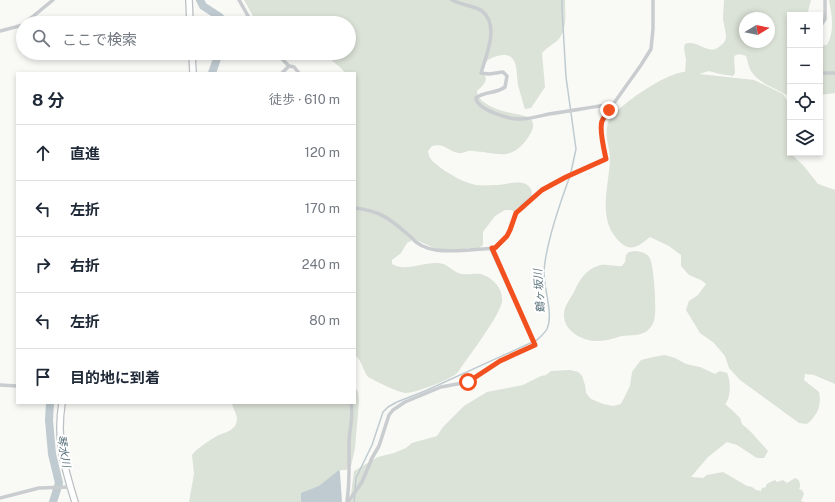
<!DOCTYPE html>
<html lang="ja">
<head>
<meta charset="utf-8">
<style>
	:root { --surface:#fff; --page:#f6f6f7; --text:#1f2937; --muted:#747a83; --line:#e0e1e3 }
	body { margin:0; font-family:"Public Sans","Noto Sans JP",sans-serif; background:var(--page); color:var(--text) }
	.controls { position:absolute; right:12px; top:12px; display:grid; overflow:hidden; border-radius:0px; box-shadow:0 2px 6px #0003 }
	.controls button { width:36px; height:36px; display:grid; place-items:center; padding:0; border:0; border-bottom:1px solid var(--line); background:var(--surface); color:var(--text); font:20px sans-serif }
	.compass { position:absolute; left:739px; top:12px; width:36px; height:36px; border-radius:50%; background:var(--surface); box-shadow:0 2px 6px #0003; rotate:80deg }
	.stop { position:absolute; width:12px; height:12px; margin:-9px; border:3px solid #f2501e; border-radius:50%; background:#fff }
	.stop.end { background:#f2501e; border-color:#fff; box-shadow:0 1px 4px #0008 }
	.list { margin:0; padding:0; list-style:none }
	h2 { display:flex; justify-content:space-between; align-items:center; height:52px; margin:0; padding:0 16px; font-size:17px }
	h2 small { font-size:13px; font-weight:400; color:var(--muted) }
	.list li { display:grid; grid-template-columns:26px 1fr auto; gap:12px; align-items:center; box-sizing:border-box; height:56px; padding:0 16px; border-top:1px solid var(--line) }
	.list b { display:block; font-size:15px; white-space:nowrap }
	.list em { font-size:13px; font-style:normal; color:var(--muted) }
	.icon { flex:none; width:22px; height:22px; fill:none; stroke:currentColor; stroke-width:2; stroke-linecap:round; stroke-linejoin:round }
	.map { position:relative; flex:none; width:835px; height:502px; overflow:hidden }
	.search { position:absolute; background:var(--surface); box-shadow:0 2px 6px #0003; left:16px; top:16px; width:340px; height:44px; display:flex; align-items:center; gap:10px; box-sizing:border-box; padding:0 14px; border-radius:22px; color:var(--muted); font-size:15px }
	.panel { position:absolute; background:var(--surface); box-shadow:0 2px 6px #0003; left:16px; top:72px; width:340px; height:332px; border-radius:0px }
	.map>svg:first-child { display:block }
</style>
</head>
<body>
<div class="map">
<svg width="835" height="502" viewBox="0 0 835 502">
	<rect width="100%" height="100%" fill="#f9f9f6"/>
	<!-- green -->
	<g fill="#dbe2d7" fill-rule="evenodd">
		<path d="M244 0H565C565 14 568 30 557 41 552 45 546 48 542 53L545 87 531 108 525 109 524 106C522 99 520 92 518 85 516 71 519 50 497 56 493 57 486 60 484 64 479 76 495 76 477 91 477 104 501 111 511 113 525 116 541 117 529 136 512 162 499 153 473 151 467 150 463 154 458 153 447 151 446 143 432 146L428 151C428 159 435 163 441 168 452 176 463 182 476 185 483 186 491 185 498 185 509 184 529 177 532 193L529 203 522 211 514 212 511 210H505L495 216 483 232V245L479 248 444 250 434 248 414 239 407 243 401 253 392 260V264C405 272 424 262 438 263 448 263 453 273 462 274 469 275 475 273 481 274 493 278 503 288 502 301 501 314 469 356 460 369 459 371 458 372 456 374 449 380 415 393 406 393 396 392 378 382 368 377 362 369 363 362 355 355V73H345C340 65 331 62 326 53H349V23H257Z"/>
		<path d="M724 0H811L807 15H790V97C778 89 759 84 751 71 748 66 748 61 746 56 742 54 736 53 734 57L735 73 733 76 720 74 709 71 699 74 754 80 783 94 790 105V144L788 151 803 165 818 184 835 190V384L814 375 805 374 804 380 819 392C822 406 817 415 807 424L799 423 740 380 729 368 725 356 714 343 700 333 686 310 689 301 698 295 706 284 701 280 689 275 681 266V255L669 246 650 237C641 244 632 253 621 243 596 221 609 188 610 159 610 147 604 136 608 123 613 108 669 71 685 72L686 60 684 48 685 44C698 39 709 57 720 46 723 44 725 42 726 38 726 32 724 25 723 19 723 13 724 6 724 0ZM745 18H769V42H745Z"/>
		<path d="M829 0H835V93L820 95V46L827 45C835 31 832 15 829 0Z"/>
		<path d="M635 251C640 252 646 252 649 257 654 263 656 304 655 314 655 319 653 326 648 330 642 336 631 335 622 336 614 338 607 341 598 341 581 341 559 329 565 308 567 303 571 297 574 292 579 281 585 270 598 266 605 263 614 267 622 266L625 262 626 255 629 252Z"/>
		<path d="M665 355 675 358 686 364 700 367 715 374 720 371 727 373C731 381 731 398 725 404L733 411 740 418 742 424 751 432 768 451 764 458H757L737 445 727 442 708 457 691 477 703 478 707 475 723 472 747 486 752 487 756 490 761 491 762 488 766 487V485C768 483 772 481 775 480L777 482 783 480 787 483 795 478C800 480 800 482 800 487L799 489 802 490 804 494 801 501 804 502H350L354 471 378 457 394 453 406 448 412 443 437 436 443 427 464 406 487 392 523 385 541 376 546 375 551 371 570 370 578 372 582 376 585 385 586 393 591 399 603 404 613 406 621 404 630 386 632 372 641 360 653 357Z"/>
		<path d="M355 387 358 392 359 401 355 448 351 466 346 470H341L304 502H189L194 474 192 455C196 449 210 440 217 436 225 432 237 431 237 418 236 412 233 409 232 403H355Z"/>
	</g>
	<!-- water -->
	<path fill="#bfcbd0" d="M339 470 340 473 342 502H301V493L319 486Z"/>
	<g fill="none" stroke-linecap="round" stroke-linejoin="round">
		<!-- stream -->
		<g stroke="#bfcbd0" stroke-width="1.5">
			<path d="M562 0V9L566 77 576 149 571 172"/>
			<path d="M355 490 356 478 372 445 383 412 388 407 397 402 425 391 537 340C540 337 545 333 547 329 554 313 543 287 544 271 546 242 560 203 570 176"/>
			<path d="M354 502 355 494"/>
		</g>
		<!-- river -->
		<g stroke="#bfcbd0" stroke-width="8">
			<path d="M200 0 203 6 220 17 223 23"/>
			<path d="M212 73 219 53"/>
			<path d="M50 403 49 420 52 454 59 483 53 502"/>
		</g>
		<defs>
			<g id="primary">
				<path d="M189 0 190 23"/>
				<path d="M192 53 193 73"/>
				<path d="M62 403C56 441 64 466 75 502"/>
			</g>
		</defs>
		<!-- primary casing -->
		<use href="#primary" stroke="#bcc0c4" stroke-width="8"/>
		<!-- minor -->
		<g stroke="#c9cdd0" stroke-width="3.5">
			<path d="M239 0 252 23"/>
			<path d="M452 0C461 5 475 6 482 11 500 25 486 56 481 73L489 74 503 72 507 76 505 87C496 94 484 91 476 98 477 110 511 120 521 119 530 119 540 116 549 114 570 111 592 107 613 104"/>
			<path d="M25 23 53 0"/>
			<path d="M820 27 825 19V0"/>
			<path d="M0 31 23 25"/>
			<path d="M276 53 289 66 294 67 299 73"/>
			<path d="M282 73 289 66"/>
			<path d="M820 73H835"/>
			<path d="M355 208C382 211 391 220 411 237 424 254 451 251 470 250 478 249 487 249 495 248 501 243 508 237 511 229 513 224 513 216 517 212 540 185 574 173 606 159L601 131 602 120 641 65 651 49 653 29V0"/>
			<path d="M0 385 17 386"/>
			<path d="M0 498 39 488 70 487"/>
			<path d="M347 501C350 482 349 463 349 444 349 430 354 417 351 403"/>
			<path d="M348 502 362 482 372 458 379 446 389 415 393 410 405 402 441 387 468 382 500 361 535 345 491 249"/>
		</g>
		<!-- primary -->
		<use href="#primary" stroke="#fff" stroke-width="5.5"/>
	</g>
	<g fill="none" stroke-linecap="round" stroke-linejoin="round">
		<!-- route -->
		<path stroke="#f2501e" stroke-width="5" d="M468 382 500 361 535 345 492 248H495L507 236 510 230 516 213 542 190 566 177 606 159C604 150 599 129 602 121 604 117 607 113 609 110"/>
	</g>
	<g text-anchor="middle" stroke-width="4" stroke-linejoin="round" paint-order="stroke">
		<!-- water labels -->
		<g font-size="11" font-style="italic" fill="#5d757e" stroke="#fff">
			<text transform="translate(539 291) rotate(-94)" y="4">鶴ヶ坂川</text>
			<text transform="translate(64 451) rotate(80)" y="4">琴水川</text>
		</g>
	</g>
</svg>
<div class="controls">
<button>+</button>
<button>−</button>
<button><svg class="icon" aria-label="locate" viewBox="0 0 24 24"><circle cx="12" cy="12" r="6"/><path d="M12 2v4M12 18v4M2 12h4M18 12h4"/></svg></button>
<button><svg class="icon" aria-label="layers" viewBox="0 0 24 24"><path d="M12 4l9 5-9 5-9-5zM3 14l9 5 9-5"/></svg></button>
</div>
<svg class="compass" viewBox="-18 -18 36 36"><path d="M0-13l5 13h-10z" fill="#e53935"/><path d="M0 13l5-13h-10z" fill="#747a83"/></svg>
<div class="stop" style="left:468px;top:382px"></div>
<div class="stop end" style="left:609px;top:110px"></div>
<div class="search"><svg class="icon" aria-label="search" viewBox="0 0 24 24"><circle cx="10" cy="10" r="6"/><path d="M15 15l6 6"/></svg>ここで検索</div>
<section class="panel">
<h2>8 分<small>徒歩 · 610 m</small></h2>
<ul class="list">
<li><svg class="icon" aria-label="ahead" viewBox="0 0 24 24"><path d="M12 20V5M6 11l6-6 6 6"/></svg><div><b>直進</b></div><em>120 m</em></li>
<li><svg class="icon" aria-label="left" viewBox="0 0 24 24"><path d="M17 20v-9H6M10 6l-5 5 5 5"/></svg><div><b>左折</b></div><em>170 m</em></li>
<li><svg class="icon" aria-label="right" viewBox="0 0 24 24"><path d="M7 20v-9h11M14 6l5 5-5 5"/></svg><div><b>右折</b></div><em>240 m</em></li>
<li><svg class="icon" aria-label="left" viewBox="0 0 24 24"><path d="M17 20v-9H6M10 6l-5 5 5 5"/></svg><div><b>左折</b></div><em>80 m</em></li>
<li><svg class="icon" aria-label="arrive" viewBox="0 0 24 24"><path d="M6 21V4h12l-3 4 3 4H6"/></svg><div><b>目的地に到着</b></div></li>
</ul>
</section>
</div>
</body>
</html>
